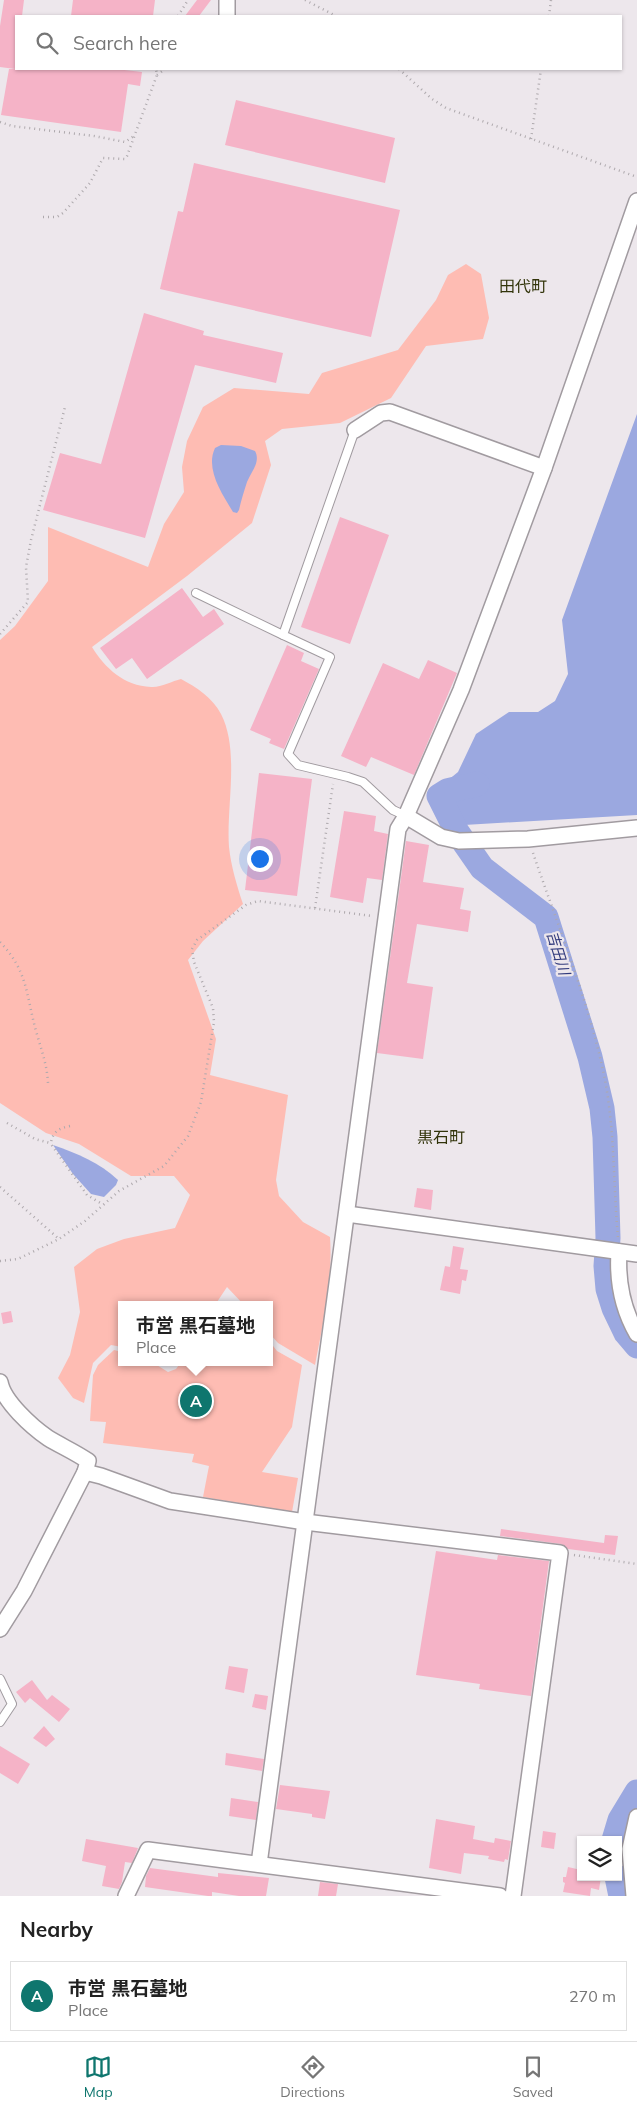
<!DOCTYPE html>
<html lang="en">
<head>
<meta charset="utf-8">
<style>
	:root { --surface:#fff; --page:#f6f6f6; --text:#222; --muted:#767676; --line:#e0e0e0; --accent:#0f766e }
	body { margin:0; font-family:Mulish,"Noto Sans JP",sans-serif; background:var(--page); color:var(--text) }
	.controls { position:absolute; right:15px; bottom:15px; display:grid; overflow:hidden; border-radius:0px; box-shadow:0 1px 4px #0004 }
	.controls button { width:45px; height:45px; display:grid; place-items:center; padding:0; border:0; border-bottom:1px solid var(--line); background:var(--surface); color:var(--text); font:25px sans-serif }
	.you { position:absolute; left:259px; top:858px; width:18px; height:18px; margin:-12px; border:4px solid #fff; border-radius:50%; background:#1a73e8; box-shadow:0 0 0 8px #1a73e833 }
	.badge { display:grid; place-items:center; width:32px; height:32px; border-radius:50%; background:var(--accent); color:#fff; font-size:16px; font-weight:700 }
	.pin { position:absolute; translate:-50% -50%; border:2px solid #fff; box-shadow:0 1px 5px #0006 }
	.popup { position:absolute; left:118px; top:1301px; width:155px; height:65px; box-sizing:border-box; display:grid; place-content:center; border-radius:0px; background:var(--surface); filter:drop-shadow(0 1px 4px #0005); font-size:16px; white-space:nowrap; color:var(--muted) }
	.popup b { font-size:19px; color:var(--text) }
	.popup::after { content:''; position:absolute; left:50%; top:100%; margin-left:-10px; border:10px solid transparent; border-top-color:var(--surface) }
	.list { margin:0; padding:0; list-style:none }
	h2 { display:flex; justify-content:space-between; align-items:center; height:65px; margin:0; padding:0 20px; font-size:21px }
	h2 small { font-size:16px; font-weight:400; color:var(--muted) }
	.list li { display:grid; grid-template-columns:32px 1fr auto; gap:15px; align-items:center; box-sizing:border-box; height:70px; margin:0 10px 10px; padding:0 10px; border:1px solid var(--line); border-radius:0px }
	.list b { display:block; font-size:19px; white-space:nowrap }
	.list p { margin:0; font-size:16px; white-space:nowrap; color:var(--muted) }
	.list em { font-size:16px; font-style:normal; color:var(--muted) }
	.icon { flex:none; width:28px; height:28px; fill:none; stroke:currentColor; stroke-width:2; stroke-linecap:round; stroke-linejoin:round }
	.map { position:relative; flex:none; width:637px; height:1896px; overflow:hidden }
	.search { position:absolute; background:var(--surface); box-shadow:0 1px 4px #0004; left:15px; right:15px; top:15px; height:55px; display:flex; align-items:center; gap:12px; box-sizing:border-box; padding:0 18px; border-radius:0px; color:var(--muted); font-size:19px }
	.sheet { height:145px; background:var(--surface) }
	nav { display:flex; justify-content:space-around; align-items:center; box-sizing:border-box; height:70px; border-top:1px solid var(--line); background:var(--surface); font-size:14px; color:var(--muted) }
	nav a { display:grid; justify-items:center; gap:2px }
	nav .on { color:var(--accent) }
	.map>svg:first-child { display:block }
</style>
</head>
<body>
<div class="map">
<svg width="637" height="1896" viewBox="0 0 637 1896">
	<rect width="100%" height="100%" fill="#ede7ec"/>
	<!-- green -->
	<g fill="#febcb3">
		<path d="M466 264 481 274 489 318 483 339 426 346 391 398 340 423 282 429 265 441 271 465 252 523 187 576 92 647C105 668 124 686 151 687 160 688 172 681 181 679 196 687 213 698 221 714 240 751 226 807 229 847 231 866 237 886 243 904L203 941 188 960 216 1039 210 1075 288 1095 276 1180 279 1196 303 1222 330 1237C333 1281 323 1323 315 1365L278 1343 270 1334V1305H244L227 1287 215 1305H122V1347L111 1345 93 1363 84 1403 73 1398 58 1378 70 1355 80 1312 74 1267 97 1249 124 1239 175 1228 190 1195 174 1176H131L79 1144 46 1133 0 1103V640L15 626 48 581V527L148 567 164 524 184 492 182 467 187 441 203 407 234 388 309 394 322 373 398 350 436 300 448 275Z"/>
		<path d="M270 1342 277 1351 302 1365 292 1427 262 1472 298 1478 292 1512 203 1497 209 1466 192 1462 194 1454 103 1443 106 1422 90 1421 93 1375 98 1365 114 1350 122 1352V1362H152L168 1372 176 1369 181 1362H270Z"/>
	</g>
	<!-- water -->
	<g fill="#9ba8e0">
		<path d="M637 414V815L464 825 441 786 458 772 476 734 509 712H538L555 701 568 674 562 620Z"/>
		<path d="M221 445 241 446 255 451C261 462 251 472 247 482 244 491 241 501 239 510L237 513 233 512C222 494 205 469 215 448Z"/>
		<path d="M53 1145C78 1154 99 1162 118 1180L116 1185 104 1197 91 1194 73 1174Z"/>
	</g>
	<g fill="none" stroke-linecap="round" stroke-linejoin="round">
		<!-- stream -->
		<path stroke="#9ba8e0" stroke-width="4.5" d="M633 1796 637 1797"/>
		<!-- river -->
		<g stroke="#9ba8e0" stroke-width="25">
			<path d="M477 784 447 791 439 796 457 832 482 868 546 917 590 1057 602 1108 605 1137 608 1238 606 1266 608 1289 614 1308 626 1333 637 1346"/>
			<path d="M614 1840 620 1820 637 1792"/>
			<path d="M617 1877 621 1896"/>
		</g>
	</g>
	<!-- building -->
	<g fill="#f5b3c7">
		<path d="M4 0H24L22 16H16V69H116L142 72 140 86 128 84 121 132 1 115 9 69H15L0 67V26Z"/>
		<path d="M73 0H155L153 16H71Z"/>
		<path d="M197 0H211L199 16H185Z"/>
		<path d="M236 100 395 138 385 183 225 145Z"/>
		<path d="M194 163 400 210 371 337 160 289 178 211 183 212Z"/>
		<path d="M144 313 204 331 203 335 283 353 276 383 195 365 145 538 43 510 60 453 101 464Z"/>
		<path d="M340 517 389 535 350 644 301 627Z"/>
		<path d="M182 588 203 617 214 609 224 624 147 679 132 658 116 669 100 648Z"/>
		<path d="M287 645 304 653 301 661 319 669 284 749 269 743 271 739 250 730Z"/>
		<path d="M428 660 457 673 414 775 371 757 366 767 341 756 383 663 419 679Z"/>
		<path d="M259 773 312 779 297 896 245 890Z"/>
		<path d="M344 811 376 816 374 831 388 834 382 880 367 878 363 903 330 897Z"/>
		<path d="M406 841 429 845 423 882 464 888 460 909 471 911 468 932 417 924 407 983 433 987 423 1059 377 1053Z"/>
		<path d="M417 1188 433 1190 431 1210 414 1207Z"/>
		<path d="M453 1246 464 1248 460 1269 468 1270 466 1281 462 1280 460 1294 440 1290 445 1266 450 1267Z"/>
		<path d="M11 1311 13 1322 3 1324 1 1313Z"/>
		<path d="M501 1529 604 1543 605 1535 618 1536 615 1555 568 1549 561 1544 500 1536Z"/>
		<path d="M436 1551 497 1560 498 1555 549 1561 531 1696 479 1689 480 1684 416 1675Z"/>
		<path d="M229 1666 248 1669 244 1693 225 1689Z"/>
		<path d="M32 1680 47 1700 52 1695 70 1709 59 1722 30 1698 25 1703 16 1692Z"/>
		<path d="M255 1694 268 1696 266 1710 252 1707Z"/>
		<path d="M44 1726 55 1739 46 1747 33 1738Z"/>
		<path d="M0 1746 30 1764 18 1784 0 1773Z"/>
		<path d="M226 1753 264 1759 262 1771 225 1765Z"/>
		<path d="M280 1785 330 1791 325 1819 312 1817V1814L276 1809Z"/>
		<path d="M231 1798 258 1802 256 1820 229 1816Z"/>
		<path d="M436 1819 475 1826 473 1839 494 1843 495 1838 511 1841 508 1860 505 1859 504 1862 488 1859 489 1856 464 1853 461 1874 429 1868Z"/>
		<path d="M543 1831 556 1833 554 1849 541 1847Z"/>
		<path d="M86 1839 138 1848 132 1863 125 1862 122 1882 119 1889 102 1886 106 1866 82 1861Z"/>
		<path d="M568 1867 581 1870V1877H601L599 1890 591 1888 590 1896 563 1892 565 1883 563 1882V1877H566Z"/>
		<path d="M150 1868 218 1877V1873L269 1878 266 1896H239L212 1892V1896H208L145 1887 146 1876Z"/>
		<path d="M320 1882 338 1884 336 1896H318Z"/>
	</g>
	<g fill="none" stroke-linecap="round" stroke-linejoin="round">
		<defs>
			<g id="service">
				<path d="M355 430 283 635 330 657 288 754 298 765 348 777 363 782 393 810 406 816"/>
				<path d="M196 593 283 635"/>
				<path d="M0 1679 12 1704 0 1722"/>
			</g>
			<g id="minor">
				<path d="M227 0V16"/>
				<path d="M355 430 381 413 390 412 544 468"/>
				<path d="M406 816 441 837 459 841 528 839 637 828"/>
				<path d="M347 1214 637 1254"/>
				<path d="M619 1252C617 1282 622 1308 637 1334"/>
				<path d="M0 1382C3 1401 32 1427 48 1438 61 1446 75 1452 88 1461L85 1472 24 1591 0 1629"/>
				<path d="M85 1472 101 1476 170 1501 305 1522 560 1553 513 1896"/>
				<path d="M259 1864 398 829 406 816 461 690 544 468 637 201"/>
				<path d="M126 1896 148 1850 500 1896"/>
				<path d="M634 1896 630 1849 637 1817"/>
			</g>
		</defs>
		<!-- service casing -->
		<use href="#service" stroke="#a19ba0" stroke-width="10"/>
		<!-- minor casing -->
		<use href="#minor" stroke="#a19ba0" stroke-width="18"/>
		<!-- path -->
		<g stroke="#aea9ad" stroke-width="2.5" stroke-dasharray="1 4" stroke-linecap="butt">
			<path d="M305 0 336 16"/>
			<path d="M178 16 188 0"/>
			<path d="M549 16 551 0"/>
			<path d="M399 69 432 99 446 108 637 177"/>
			<path d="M157 75 165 69"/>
			<path d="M0 122 12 126 94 136 125 142 134 136"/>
			<path d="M531 139 541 69"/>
			<path d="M43 217H57L63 213 90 183 103 158 125 159 127 156 157 75 156 69"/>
			<path d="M0 634 28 602 26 567 31 540 65 407"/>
			<path d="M533 853C558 926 588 999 604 1075 615 1129 613 1183 618 1238"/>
			<path d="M315 908 333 784"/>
			<path d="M0 942C28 971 26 995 36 1031 41 1049 47 1064 48 1083"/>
			<path d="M7 1123 35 1139 50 1143"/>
			<path d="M70 1126C59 1128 52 1132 51 1144L87 1195 102 1204"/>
			<path d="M0 1187 59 1239"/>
			<path d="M0 1261 18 1259 59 1239 85 1221 119 1191 164 1166 188 1136 201 1102 214 1022 213 1008 194 962 192 949 197 940 246 905 258 901 372 916"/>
			<path d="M574 1555 637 1564"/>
		</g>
		<!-- service -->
		<use href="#service" stroke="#fff" stroke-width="8"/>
		<!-- minor -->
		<use href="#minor" stroke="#fff" stroke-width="15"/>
	</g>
	<g text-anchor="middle" stroke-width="4.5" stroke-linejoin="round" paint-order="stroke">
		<!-- water labels -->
		<g font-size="15" font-style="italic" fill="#313a7c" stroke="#ede7ec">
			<text transform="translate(558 953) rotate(73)" y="5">吉田川</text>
		</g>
		<!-- quarter labels -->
		<g font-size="16" fill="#32340a" stroke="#ede7ec">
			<text x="523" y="292">田代町</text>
			<text x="441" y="1143">黒石町</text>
		</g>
	</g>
</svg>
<div class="controls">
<button><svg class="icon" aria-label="layers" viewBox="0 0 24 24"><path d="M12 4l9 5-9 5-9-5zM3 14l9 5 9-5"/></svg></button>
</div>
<div class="you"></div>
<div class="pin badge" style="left:196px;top:1401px">A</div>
<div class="popup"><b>市営 黒石墓地</b>Place</div>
<div class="search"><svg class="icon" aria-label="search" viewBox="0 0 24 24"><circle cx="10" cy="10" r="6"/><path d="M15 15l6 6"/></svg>Search here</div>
</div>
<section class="sheet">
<h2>Nearby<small></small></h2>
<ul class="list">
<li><span class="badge">A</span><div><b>市営 黒石墓地</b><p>Place</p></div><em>270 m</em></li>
</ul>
</section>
<nav>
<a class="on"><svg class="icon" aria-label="map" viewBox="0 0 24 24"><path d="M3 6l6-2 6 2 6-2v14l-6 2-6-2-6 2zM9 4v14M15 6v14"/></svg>Map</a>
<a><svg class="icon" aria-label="directions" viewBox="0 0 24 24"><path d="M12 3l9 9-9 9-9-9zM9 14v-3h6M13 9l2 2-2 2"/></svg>Directions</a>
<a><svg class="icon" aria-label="saved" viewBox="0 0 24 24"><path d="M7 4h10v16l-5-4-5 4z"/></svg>Saved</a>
</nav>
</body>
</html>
